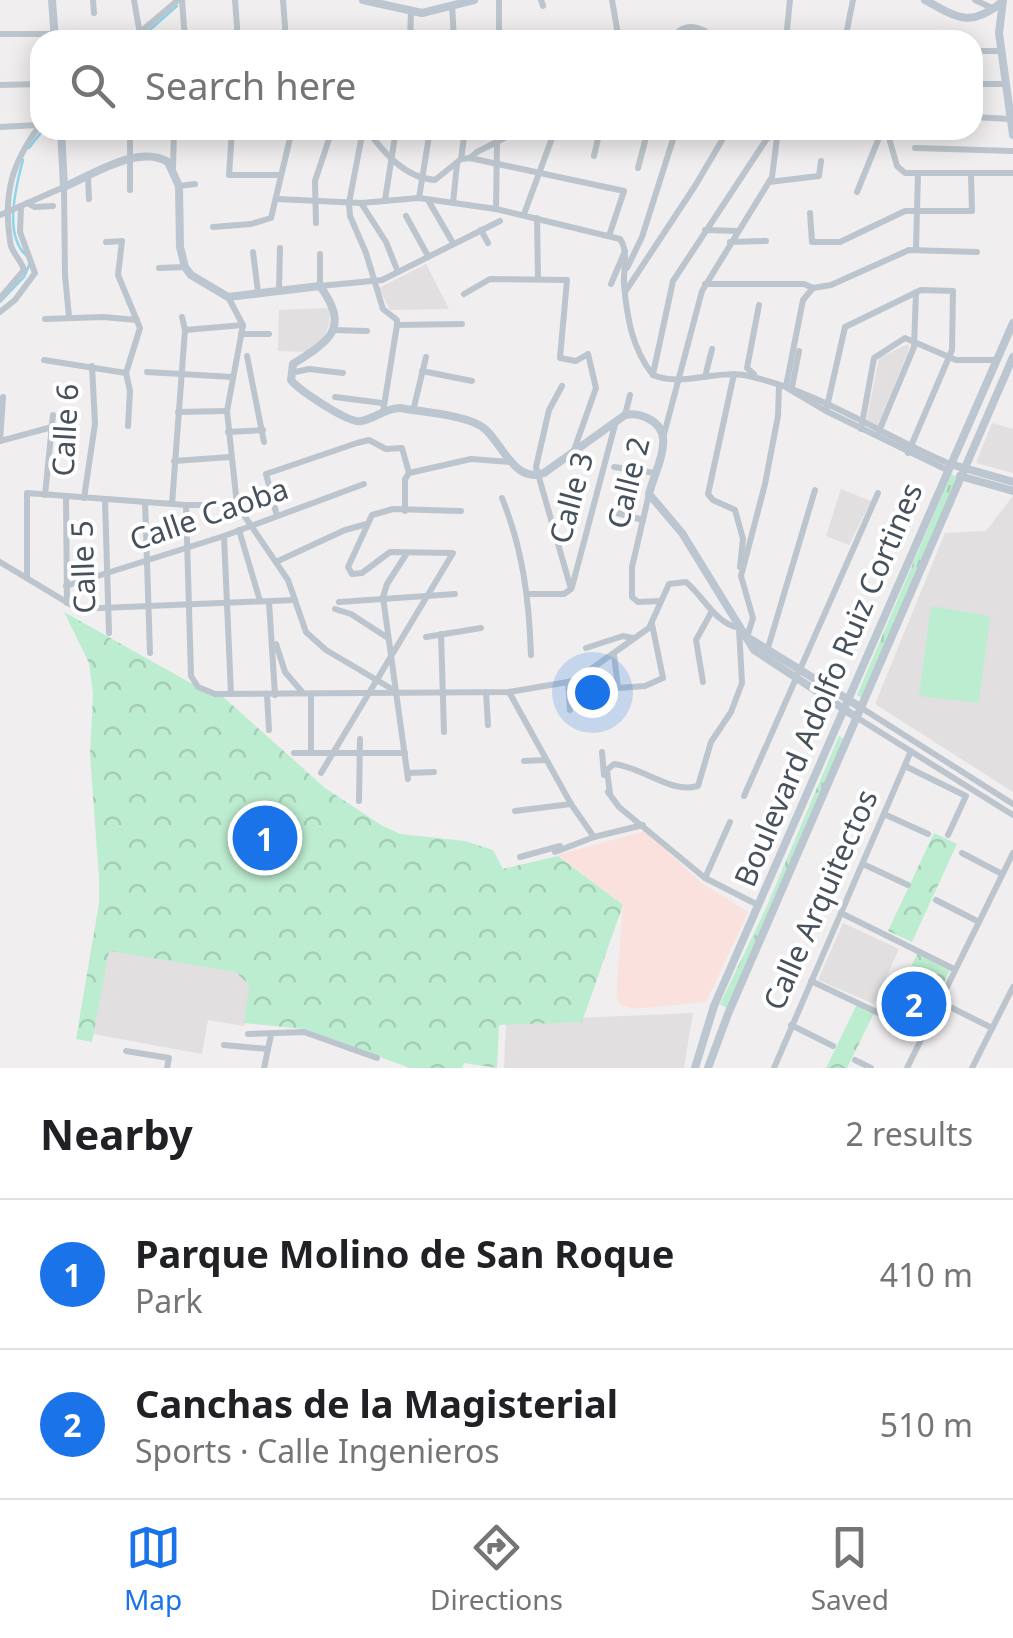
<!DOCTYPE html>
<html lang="en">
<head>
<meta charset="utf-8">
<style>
	:root { --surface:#fff; --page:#f2f2f2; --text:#202124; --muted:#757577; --line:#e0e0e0; --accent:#1a73e8 }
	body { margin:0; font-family:"Noto Sans",sans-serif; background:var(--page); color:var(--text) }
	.you { position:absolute; left:592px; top:692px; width:35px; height:35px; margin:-25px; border:8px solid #fff; border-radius:50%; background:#1a73e8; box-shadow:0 0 0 15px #1a73e833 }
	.badge { display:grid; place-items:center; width:65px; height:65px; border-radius:50%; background:var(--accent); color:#fff; font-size:32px; font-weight:700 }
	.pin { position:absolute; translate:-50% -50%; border:5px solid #fff; box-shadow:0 2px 10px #0006 }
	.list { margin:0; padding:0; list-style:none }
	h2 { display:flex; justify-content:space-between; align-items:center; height:130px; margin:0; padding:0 40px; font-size:42px }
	h2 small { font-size:32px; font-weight:400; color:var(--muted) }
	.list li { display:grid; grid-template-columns:65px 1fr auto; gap:30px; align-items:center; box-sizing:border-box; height:150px; padding:0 40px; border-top:2px solid var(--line) }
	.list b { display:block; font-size:38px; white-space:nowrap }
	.list p { margin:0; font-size:32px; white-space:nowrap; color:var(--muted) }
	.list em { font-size:32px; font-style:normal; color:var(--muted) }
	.icon { flex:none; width:55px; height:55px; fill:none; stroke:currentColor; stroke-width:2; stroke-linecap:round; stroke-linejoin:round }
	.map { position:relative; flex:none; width:1013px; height:1068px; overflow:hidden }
	.search { position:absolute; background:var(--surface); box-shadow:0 5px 25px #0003; left:30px; right:30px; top:30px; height:110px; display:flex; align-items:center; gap:25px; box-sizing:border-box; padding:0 35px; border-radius:30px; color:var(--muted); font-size:38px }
	.sheet { height:430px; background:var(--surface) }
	nav { display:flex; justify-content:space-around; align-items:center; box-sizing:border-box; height:140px; border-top:2px solid var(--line); background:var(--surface); font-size:28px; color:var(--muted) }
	nav a { display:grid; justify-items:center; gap:5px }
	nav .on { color:var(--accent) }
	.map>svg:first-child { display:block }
</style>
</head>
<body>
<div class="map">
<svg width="1013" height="1068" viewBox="0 0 1013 1068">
	<defs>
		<pattern id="grass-tufts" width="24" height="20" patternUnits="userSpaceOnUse" patternTransform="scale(2.5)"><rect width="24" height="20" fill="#bdedd0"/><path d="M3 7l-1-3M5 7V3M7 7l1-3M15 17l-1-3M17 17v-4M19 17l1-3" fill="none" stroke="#a4cdb5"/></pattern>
		<pattern id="park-crowns" width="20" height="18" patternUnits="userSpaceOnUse" patternTransform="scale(2.5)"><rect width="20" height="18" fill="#bdedd0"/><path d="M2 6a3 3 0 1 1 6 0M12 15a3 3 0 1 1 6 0" fill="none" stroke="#a4cdb5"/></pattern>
	</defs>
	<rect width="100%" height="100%" fill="#f0eeee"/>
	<!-- education -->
	<g fill="#e1dfe0">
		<path d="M426 264 449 309 390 310 379 288Z"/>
		<path d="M330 308 329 325 322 342 308 352 278 351 279 310Z"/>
		<path d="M908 344 909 349 877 428 866 423 879 358Z"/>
		<path d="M992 423 1013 429V473L976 463Z"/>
		<path d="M841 489 871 501 849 545 826 536Z"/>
		<path d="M1013 496V792L875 704 945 533 986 531Z"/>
		<path d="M843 923 899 949 874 1004 818 980Z"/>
		<path d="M108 948 253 974 244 1026 208 1020 202 1054 93 1034Z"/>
		<path d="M693 1013 684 1068H504L506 1021Z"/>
	</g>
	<!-- medical -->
	<path fill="#fae1de" d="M645 831 703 884 748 912 706 1002 634 1009 622 1006 616 997 623 905 558 855Z"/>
	<!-- grass -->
	<g fill="url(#grass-tufts)">
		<path d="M951 474 957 477 863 699 857 695Z"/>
		<path d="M839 736 844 739 727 1008 720 1004 766 908Z"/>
	</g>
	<!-- park -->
	<g fill="url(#park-crowns)">
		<path d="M64 612 196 686 220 694 325 788 381 825 400 834 465 841 493 850 503 869 558 856 623 905 582 1022 499 1025 497 1068 464 1063 462 1068H410L304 1029 244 1023 249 985 236 972 109 951 92 1042 76 1039 99 903V878L90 755 93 693 89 663Z"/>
		<path d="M934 833 957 844 912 942 888 931Z"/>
		<path d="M917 954 950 970 937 997 905 981Z"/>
		<path d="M857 1004 874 1013 847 1068H826Z"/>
	</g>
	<!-- pitch -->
	<g fill="#bdedd0">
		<path d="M931 606 990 616 979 703 919 696Z"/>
		<path d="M905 984 935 997 923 1024 892 1010Z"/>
	</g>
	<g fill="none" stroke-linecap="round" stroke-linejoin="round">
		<!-- stream -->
		<g stroke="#8bd4e9" stroke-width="2.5">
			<path d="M144 35 177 6"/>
			<path d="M29 148 43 130"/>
			<path d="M23 160C16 186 3 236 27 256"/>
			<path d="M0 302 24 277 30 263"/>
		</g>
		<!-- street -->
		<g stroke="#bcc5cd" stroke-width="6">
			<path d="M93 0 94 13"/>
			<path d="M134 0 141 40"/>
			<path d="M182 0 185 40"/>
			<path d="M235 0 238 40"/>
			<path d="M283 0 286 40"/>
			<path d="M541 0 543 6"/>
			<path d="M612 0 619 40"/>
			<path d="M975 0 994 9"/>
			<path d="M452 5 454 40"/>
			<path d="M0 34H54"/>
			<path d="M786 39 790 0"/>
			<path d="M63 40 138 34 178 0"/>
			<path d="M410 40 411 12"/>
			<path d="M499 40V0"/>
			<path d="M672 40C679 26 691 24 705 31L703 40"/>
			<path d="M744 40 771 35 786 37"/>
			<path d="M845 40 853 0"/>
			<path d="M973 51H1001"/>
			<path d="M973 84H1006"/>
			<path d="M0 85 40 84"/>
			<path d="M973 117 1011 119"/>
			<path d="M0 127 38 125"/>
			<path d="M130 130V190"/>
			<path d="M232 130 229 175H279"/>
			<path d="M363 130 349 203 350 216 366 253 383 309 397 320V325"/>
			<path d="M367 130C384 153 405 178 435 180L461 159 470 158 624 191 609 236"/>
			<path d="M777 130 819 131"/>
			<path d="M881 133 889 138 897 166 905 173H1013"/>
			<path d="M915 148 1013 151"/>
			<path d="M594 156 600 130"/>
			<path d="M470 158 477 152 520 130"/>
			<path d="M461 159 465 130"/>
			<path d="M638 168 648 130"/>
			<path d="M173 169 174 130"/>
			<path d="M88 177 89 199"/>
			<path d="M769 182 819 176 821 161"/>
			<path d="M179 186 195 184"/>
			<path d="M857 192 881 133"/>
			<path d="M419 198 430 130"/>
			<path d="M277 199 361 203 419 198 496 209 620 239C629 252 623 269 624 285 627 317 632 349 653 375"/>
			<path d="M385 200 396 130"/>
			<path d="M428 200 453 243"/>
			<path d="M27 203 35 207 53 206"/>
			<path d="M361 203 386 242 398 272"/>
			<path d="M453 203 457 164"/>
			<path d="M496 209 497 143"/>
			<path d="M810 213 812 242H840L905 211H972L971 174"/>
			<path d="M524 214 555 130"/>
			<path d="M0 215 64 187 65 275 69 317"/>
			<path d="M406 216 428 256"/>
			<path d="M537 218 538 279"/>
			<path d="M316 223 315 181 332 130"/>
			<path d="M213 227 251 224 271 218 292 130"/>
			<path d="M481 230 488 243"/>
			<path d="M705 230 737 231"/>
			<path d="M106 242 122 241 118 275 140 328 126 373 130 391 128 426"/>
			<path d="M730 242 766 241"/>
			<path d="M916 249 918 173"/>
			<path d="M253 252 258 292"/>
			<path d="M320 254V286L382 280 500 221"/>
			<path d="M159 268 185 267"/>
			<path d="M627 268 642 237 676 130"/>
			<path d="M611 284 625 251"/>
			<path d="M705 284H804L813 288 831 285 909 250 977 252"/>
			<path d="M279 289 280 248"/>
			<path d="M627 289 695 186 728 130"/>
			<path d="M464 294 490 279 567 280 560 358 576 361 588 354 596 388 574 450"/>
			<path d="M228 297 243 325 227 411 237 505 288 580 306 632 326 650 397 692"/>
			<path d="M0 298 24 270C21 259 11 253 10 241 3 193 12 163 40 125"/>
			<path d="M0 312 15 300 35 273 20 232 21 206"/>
			<path d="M45 319 103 317 137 320"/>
			<path d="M397 325 462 324"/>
			<path d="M185 330 243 325"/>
			<path d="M334 330 367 331"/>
			<path d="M241 334H269"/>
			<path d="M247 356 264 442"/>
			<path d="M44 360 126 373"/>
			<path d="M422 371 472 381"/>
			<path d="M147 372 232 377"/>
			<path d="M291 373 309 369 343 373"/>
			<path d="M653 374 673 281 766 140 776 131"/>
			<path d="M734 374 708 494 713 500 735 510 743 539 740 567"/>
			<path d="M754 374 747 368 759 305"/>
			<path d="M653 375C681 387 715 370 744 375 817 390 881 435 950 464"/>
			<path d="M705 377 712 349"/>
			<path d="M562 386 549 410 536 467 571 589"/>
			<path d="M786 386 803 300 813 288"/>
			<path d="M792 387 799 351"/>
			<path d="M787 388 826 411 947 470"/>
			<path d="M335 397 382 403"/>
			<path d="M413 411 426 357"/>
			<path d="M826 411 845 327 921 290 953 291 952 350 908 453"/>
			<path d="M178 412 226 411"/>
			<path d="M383 412 397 325"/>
			<path d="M625 415 630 395"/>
			<path d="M861 429 874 358 905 338 956 360H997"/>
			<path d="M879 431 914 347 916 292"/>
			<path d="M228 432 263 430"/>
			<path d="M663 438 702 291 772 177 778 130"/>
			<path d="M0 441 52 427"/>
			<path d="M0 441 3 397"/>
			<path d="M174 461 230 457"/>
			<path d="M614 467 655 473"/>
			<path d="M649 494 632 567V597L638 602 660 601"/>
			<path d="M45 495 53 415"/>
			<path d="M66 497 67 603"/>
			<path d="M84 498 95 424 92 366"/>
			<path d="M502 498C523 550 529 599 531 655"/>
			<path d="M105 500 109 633"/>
			<path d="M145 502 150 653"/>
			<path d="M172 504 185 330 182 317"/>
			<path d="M186 505 191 676 198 687 215 694 509 692 568 682 577 679 649 628 669 584 686 582C704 597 715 623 739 628L742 683 731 712 711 742 698 786C670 794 643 767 614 764L607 770 610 794"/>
			<path d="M405 511V479L409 473 471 459 511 462"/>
			<path d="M617 513 643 520"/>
			<path d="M277 516 266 474 357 443 369 440 386 449 402 448 409 473"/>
			<path d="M239 530 260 601"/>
			<path d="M224 536 231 694"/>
			<path d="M407 553 387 584 383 597 408 779"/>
			<path d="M278 561 345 530 367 524"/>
			<path d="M0 562 78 609 295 600"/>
			<path d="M27 576V493L186 505H237"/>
			<path d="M66 586 224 536 364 484"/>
			<path d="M572 587 616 421"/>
			<path d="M529 594H564L571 589"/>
			<path d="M269 602 275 695"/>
			<path d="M339 602 455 594"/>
			<path d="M335 609 351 614 388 638"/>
			<path d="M441 634 444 732"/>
			<path d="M426 637 481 628"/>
			<path d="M747 637 753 618 741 576 765 484 778 416 779 385"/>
			<path d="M276 644 285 672 303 693"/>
			<path d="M586 648 623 636 633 638"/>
			<path d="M767 651 815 490"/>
			<path d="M614 655 618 688 645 686 663 678 652 624"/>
			<path d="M568 682 570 710"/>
			<path d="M703 682 696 640 712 611"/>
			<path d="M486 692 488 725"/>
			<path d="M509 692 571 804 594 837"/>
			<path d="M311 694V753"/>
			<path d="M267 695 269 730"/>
			<path d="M860 707 1013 804"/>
			<path d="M856 717 1013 815"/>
			<path d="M602 752 604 775"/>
			<path d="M294 753H405"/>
			<path d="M524 761 546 760"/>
			<path d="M905 766 966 796 948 835"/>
			<path d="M321 773 453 553 390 552 362 573 352 574 348 567 372 515 393 509 461 511"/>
			<path d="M408 773 434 772"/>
			<path d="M608 792 619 807 705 878 758 905"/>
			<path d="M744 796 878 493"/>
			<path d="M359 801 360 739"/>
			<path d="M515 811 571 804"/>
			<path d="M884 814 928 834"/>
			<path d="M555 852 594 837 643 825"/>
			<path d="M962 853 1002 874"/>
			<path d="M520 857 560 846"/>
			<path d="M863 864 908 885"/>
			<path d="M705 878 730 822"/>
			<path d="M936 900 979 922"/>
			<path d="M841 913 954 969"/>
			<path d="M811 981 923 1034"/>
			<path d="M940 1002 992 1028"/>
			<path d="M791 1025 833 1046"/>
			<path d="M248 1034 304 1032 377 1058"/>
			<path d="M224 1045 268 1049"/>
			<path d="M126 1051 169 1058 167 1068"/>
			<path d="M855 1060 871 1068"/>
			<path d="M264 1068 271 1035"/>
			<path d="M774 1068 911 751"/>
			<path d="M907 1068 1013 853"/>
			<path d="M972 1068 1013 987"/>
		</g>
		<!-- secondary -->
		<g stroke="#bcc6d1" stroke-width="8">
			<path d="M52 0 55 40"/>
			<path d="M363 0 422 13 474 0"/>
			<path d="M925 0C958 18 970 28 1002 2"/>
			<path d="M1003 0 999 33 1013 135"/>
			<path d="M61 130 64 187C92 175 139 144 168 162L179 186 180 247 185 267 191 275 228 297 320 286C350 328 331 340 293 364L291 380C299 390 349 424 361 421 375 419 385 408 400 408 421 412 470 415 485 429 503 445 515 484 544 473L625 415C639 412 661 420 663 438 665 454 653 478 649 494L682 533 754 650 856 717"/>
			<path d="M950 464 1013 482"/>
			<path d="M960 476 1013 491"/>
			<path d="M747 637 860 707"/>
			<path d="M695 1068 714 1006 1013 323"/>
			<path d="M708 1068 728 1014 1013 357"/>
		</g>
	</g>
	<g text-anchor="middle" stroke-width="8" stroke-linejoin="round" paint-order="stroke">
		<!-- street labels -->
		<g font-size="30" fill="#46515b" stroke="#fff">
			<text transform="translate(66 430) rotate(-87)" y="10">Calle 6</text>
			<text transform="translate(629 483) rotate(-76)" y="10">Calle 2</text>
			<text transform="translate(572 498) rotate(-75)" y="10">Calle 3</text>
			<text transform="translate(209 515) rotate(-19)" y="10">Calle Caoba</text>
			<text transform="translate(84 567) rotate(-92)" y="10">Calle 5</text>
			<text transform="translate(829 685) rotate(-67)" y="10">Boulevard Adolfo Ruiz Cortines</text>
			<text transform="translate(821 900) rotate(-66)" y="10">Calle Arquitectos</text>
		</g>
	</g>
</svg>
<div class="you"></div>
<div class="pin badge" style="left:265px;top:838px">1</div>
<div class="pin badge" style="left:914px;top:1004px">2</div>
<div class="search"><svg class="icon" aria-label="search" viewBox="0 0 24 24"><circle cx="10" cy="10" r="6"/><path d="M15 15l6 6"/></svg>Search here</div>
</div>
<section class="sheet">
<h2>Nearby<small>2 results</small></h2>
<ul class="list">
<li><span class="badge">1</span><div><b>Parque Molino de San Roque</b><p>Park</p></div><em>410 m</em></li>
<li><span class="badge">2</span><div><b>Canchas de la Magisterial</b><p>Sports · Calle Ingenieros</p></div><em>510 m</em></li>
</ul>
</section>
<nav>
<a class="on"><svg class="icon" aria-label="map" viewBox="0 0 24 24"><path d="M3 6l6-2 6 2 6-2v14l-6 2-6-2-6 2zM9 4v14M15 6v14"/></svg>Map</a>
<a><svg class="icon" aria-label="directions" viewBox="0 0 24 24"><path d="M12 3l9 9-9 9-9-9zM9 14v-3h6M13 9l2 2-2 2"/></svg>Directions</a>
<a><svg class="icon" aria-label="saved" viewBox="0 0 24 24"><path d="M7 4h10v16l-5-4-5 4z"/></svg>Saved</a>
</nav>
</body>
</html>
